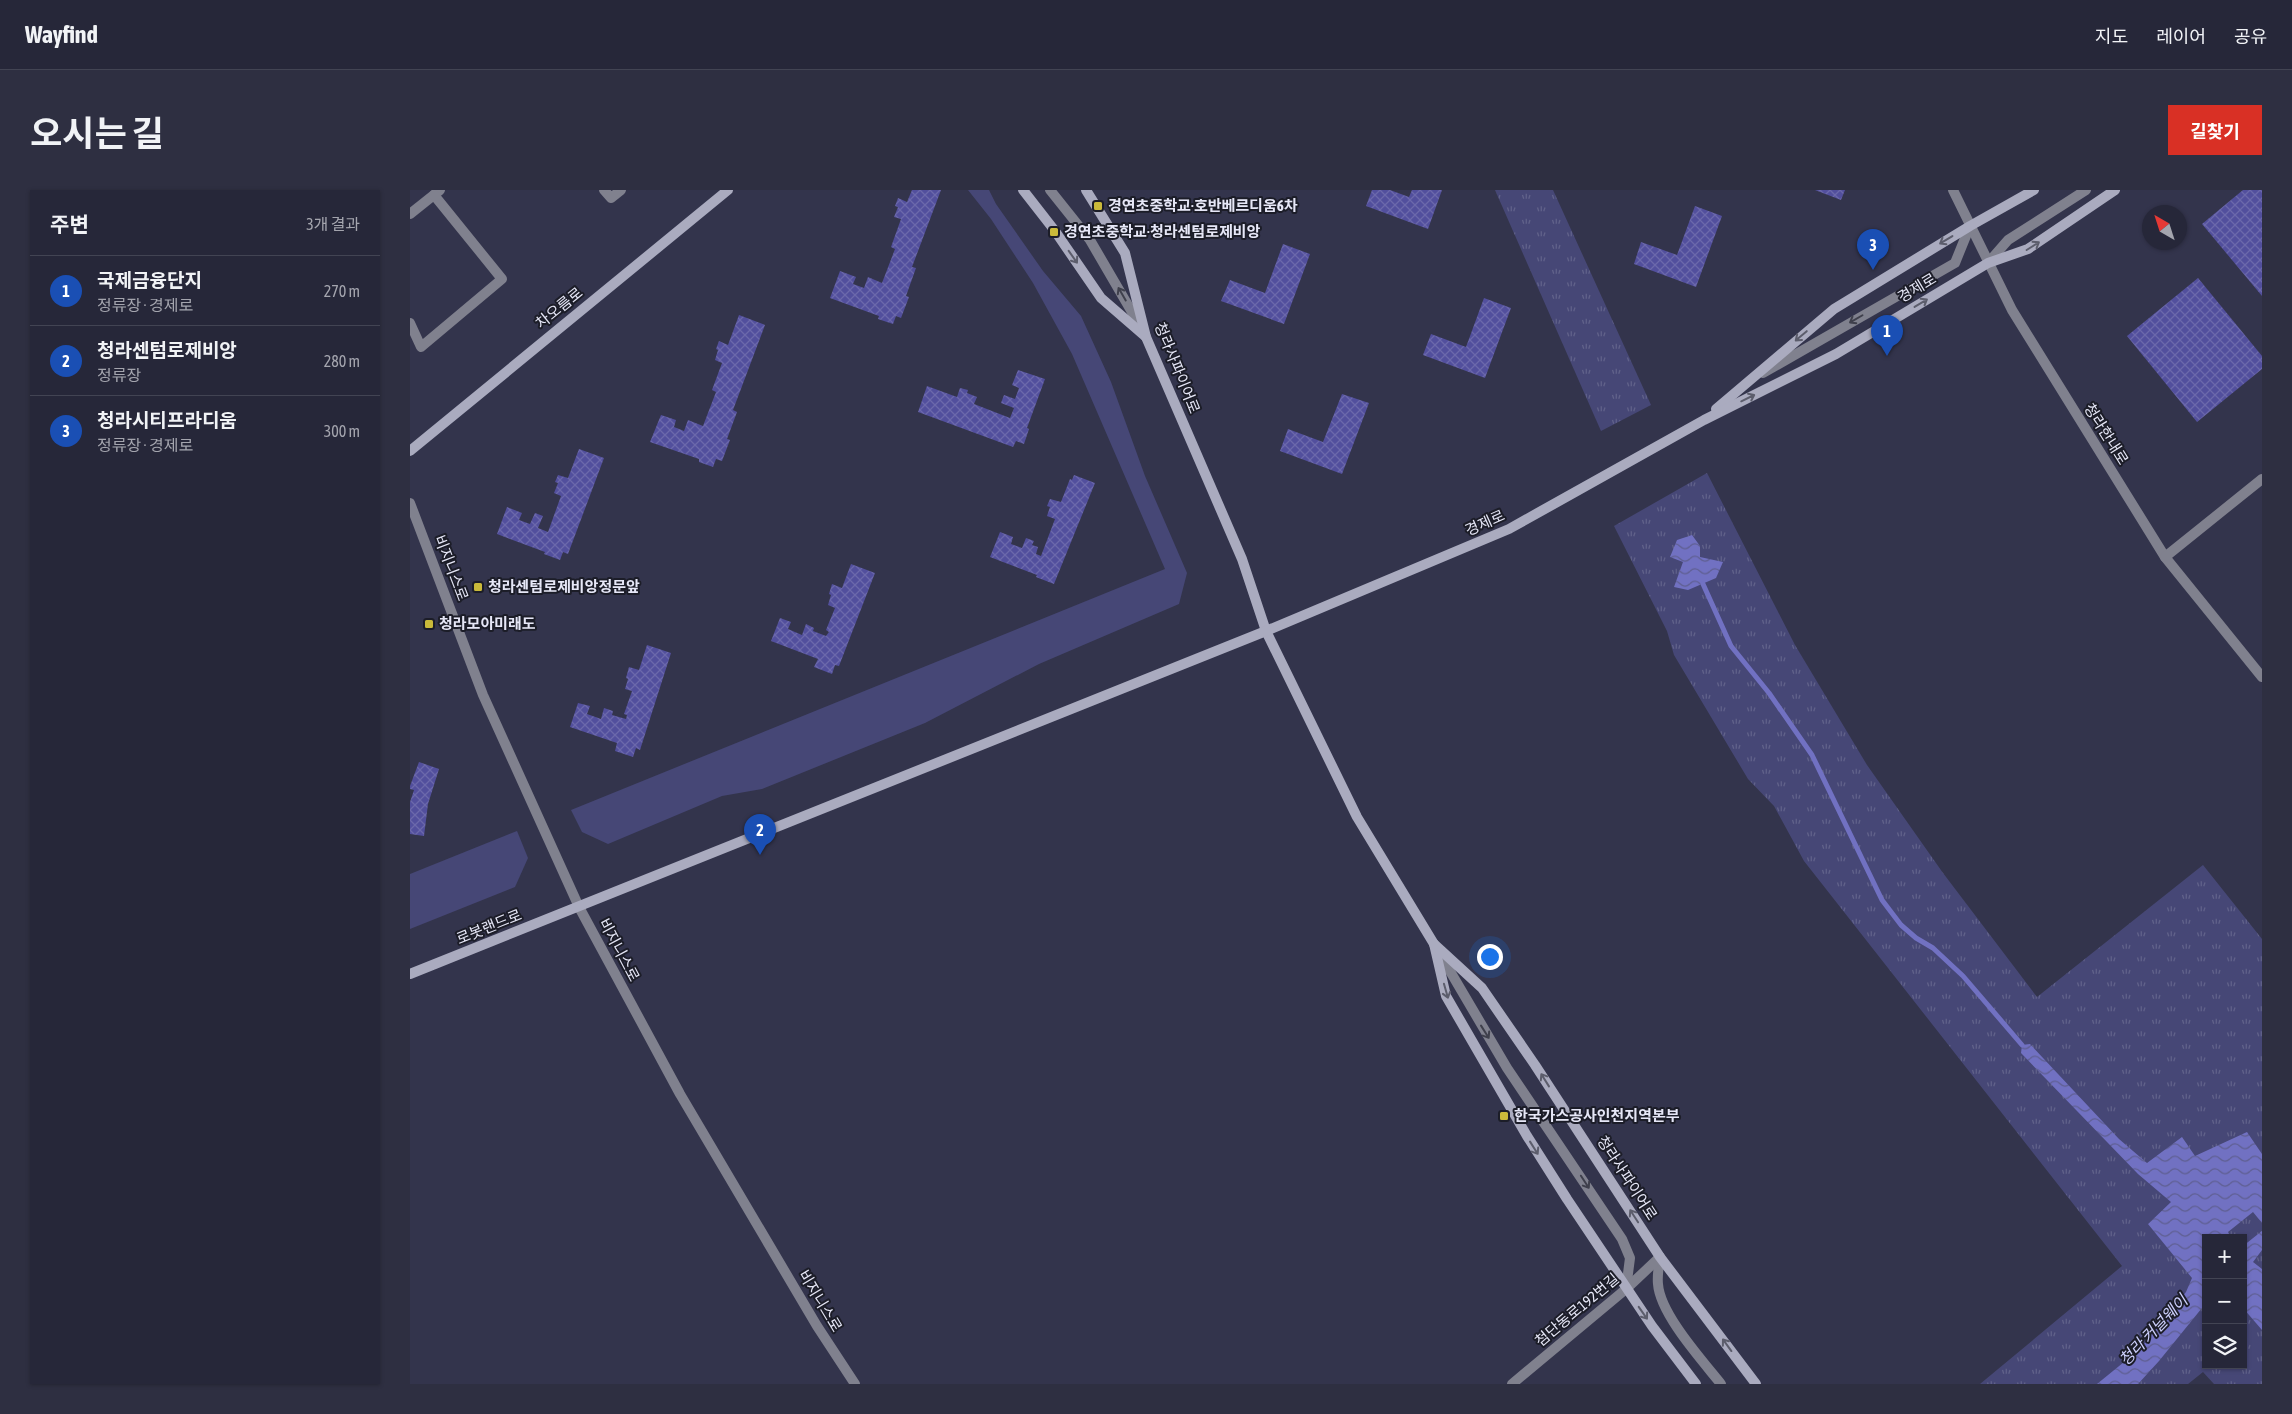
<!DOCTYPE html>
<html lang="ko">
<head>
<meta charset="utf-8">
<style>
	:root { --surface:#262739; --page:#2e2f41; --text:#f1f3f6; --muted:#a4a5ae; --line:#424453; --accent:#d93025 }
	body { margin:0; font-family:"Asap Condensed","Noto Sans KR",sans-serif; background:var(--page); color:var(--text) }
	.controls { position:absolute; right:15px; bottom:15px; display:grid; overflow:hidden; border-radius:0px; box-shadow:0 1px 4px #0004 }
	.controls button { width:45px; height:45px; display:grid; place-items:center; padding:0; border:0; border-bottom:1px solid var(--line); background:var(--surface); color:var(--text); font:25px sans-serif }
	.compass { position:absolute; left:1732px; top:15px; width:45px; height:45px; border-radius:50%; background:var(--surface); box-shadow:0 1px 4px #0004; rotate:321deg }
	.you { position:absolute; left:1079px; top:766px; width:18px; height:18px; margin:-12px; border:4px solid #fff; border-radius:50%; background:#1a73e8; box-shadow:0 0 0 8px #1a73e833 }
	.badge { display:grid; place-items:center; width:32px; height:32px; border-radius:50%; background:var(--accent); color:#fff; font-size:16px; font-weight:700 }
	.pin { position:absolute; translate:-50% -41px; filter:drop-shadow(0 1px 2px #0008) }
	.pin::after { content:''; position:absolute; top:26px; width:18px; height:15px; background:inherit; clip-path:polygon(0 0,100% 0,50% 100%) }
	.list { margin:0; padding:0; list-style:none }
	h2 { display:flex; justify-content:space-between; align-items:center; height:65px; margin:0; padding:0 20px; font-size:21px }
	h2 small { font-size:16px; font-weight:400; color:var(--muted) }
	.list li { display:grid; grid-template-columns:32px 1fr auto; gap:15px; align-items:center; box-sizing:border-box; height:70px; padding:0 20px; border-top:1px solid var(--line) }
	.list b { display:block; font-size:19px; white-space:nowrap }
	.list p { margin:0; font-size:16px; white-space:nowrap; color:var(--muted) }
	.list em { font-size:16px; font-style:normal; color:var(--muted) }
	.icon { flex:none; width:28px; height:28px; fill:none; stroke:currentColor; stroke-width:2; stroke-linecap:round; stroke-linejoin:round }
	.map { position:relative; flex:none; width:1852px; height:1194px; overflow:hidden; border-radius:0px }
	header { display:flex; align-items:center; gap:30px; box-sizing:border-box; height:70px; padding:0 25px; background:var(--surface); border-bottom:1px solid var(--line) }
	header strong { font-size:24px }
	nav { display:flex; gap:28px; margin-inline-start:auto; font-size:18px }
	.intro { display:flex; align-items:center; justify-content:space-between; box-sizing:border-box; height:120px; padding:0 30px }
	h1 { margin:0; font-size:35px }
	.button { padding:12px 22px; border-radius:0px; background:var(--accent); color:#fff; font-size:18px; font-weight:700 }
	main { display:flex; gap:30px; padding:0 30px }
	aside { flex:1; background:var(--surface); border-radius:0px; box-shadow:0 1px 4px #0004 }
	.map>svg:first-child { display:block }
</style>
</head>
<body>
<header>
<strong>Wayfind</strong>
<nav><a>지도</a><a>레이어</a><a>공유</a></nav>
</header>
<div class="intro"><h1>오시는 길</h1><a class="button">길찾기</a></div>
<main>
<aside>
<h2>주변<small>3개 결과</small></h2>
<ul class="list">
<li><span class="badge" style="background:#1a4fb4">1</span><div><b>국제금융단지</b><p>정류장 · 경제로</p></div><em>270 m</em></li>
<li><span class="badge" style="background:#1a4fb4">2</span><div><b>청라센텀로제비앙</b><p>정류장</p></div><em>280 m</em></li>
<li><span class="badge" style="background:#1a4fb4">3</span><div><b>청라시티프라디움</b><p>정류장 · 경제로</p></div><em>300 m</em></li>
</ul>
</aside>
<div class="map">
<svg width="1852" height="1194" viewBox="0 0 1852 1194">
	<defs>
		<pattern id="park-tufts" width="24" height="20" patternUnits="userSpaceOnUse" patternTransform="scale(1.25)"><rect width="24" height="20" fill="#464776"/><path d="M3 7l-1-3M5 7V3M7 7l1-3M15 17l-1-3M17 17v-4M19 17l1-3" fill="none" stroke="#61628a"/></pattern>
		<pattern id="water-waves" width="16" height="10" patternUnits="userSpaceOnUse" patternTransform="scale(1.25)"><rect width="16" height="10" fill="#7171c2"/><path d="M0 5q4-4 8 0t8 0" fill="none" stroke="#5f5f92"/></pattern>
		<pattern id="building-cross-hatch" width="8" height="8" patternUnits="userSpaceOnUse" patternTransform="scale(1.25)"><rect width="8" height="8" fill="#524f9d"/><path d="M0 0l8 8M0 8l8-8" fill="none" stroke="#6b68ab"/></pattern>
	</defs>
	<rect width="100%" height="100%" fill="#33344c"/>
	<!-- grass -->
	<g fill="#464776">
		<path d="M558 0H579L586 14 633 81 671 126 701 192 735 286 777 383 769 414 629 474 515 533 352 599 312 606 198 654 172 642 161 620 755 379 662 164 623 93 581 29Z"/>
		<path d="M107 641 118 668 105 697 0 739V684Z"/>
	</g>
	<!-- park -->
	<g fill="url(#park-tufts)" fill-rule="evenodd">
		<path d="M1085 0H1143L1241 215 1191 241Z"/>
		<path d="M1297 283 1385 455 1457 575 1533 683 1627 807 1793 675 1852 749V1194H1804L1793 1182 1778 1194H1570L1712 1076 1394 671 1364 616 1338 589 1264 465 1257 441 1204 336ZM1796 1048H1833V1175H1796Z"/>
	</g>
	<!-- water -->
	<g fill="url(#water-waves)">
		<path d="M1282 345 1290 356V367L1313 372 1306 388 1278 400 1264 397 1273 372 1260 367 1267 350Z"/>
		<path d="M1620 854 1709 949 1737 973 1772 947 1785 966 1837 942 1852 964V1033L1843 1022 1818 1042 1821 1048H1796V1113L1749 1171 1728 1194H1687L1730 1159 1776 1102 1782 1088 1738 1034 1761 1012 1728 984 1611 863 1612 855Z"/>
		<path d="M1852 1041V1060L1843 1072 1852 1079V1140L1833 1118V1056Z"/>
	</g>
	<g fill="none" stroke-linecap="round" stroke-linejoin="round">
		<!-- stream -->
		<path stroke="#7171c2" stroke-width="5" d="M1293 394 1321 456 1359 503 1402 565 1472 710 1491 735 1506 748 1523 758 1553 786 1612 855"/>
	</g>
	<!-- building -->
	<g fill="url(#building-cross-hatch)">
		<path d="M502 0H531L502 77 506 78 496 106 499 107 491 128 486 126 483 134 468 129 469 126 420 108 430 81 446 87 443 94 454 98 458 87 472 93 485 59 481 57 491 29 484 27 488 17 485 16 488 8 497 12Z"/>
		<path d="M962 0H980L999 7 1002 0H1032L1018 39 956 16Z"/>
		<path d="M1405 0H1435L1431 10Z"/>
		<path d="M1833 0H1852V106L1792 34Z"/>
		<path d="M1285 16 1312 26 1286 97 1224 74 1231 52 1267 65Z"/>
		<path d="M873 54 900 64 874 134 811 111 820 90 855 103Z"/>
		<path d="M1788 88 1852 166V179L1787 232 1717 146Z"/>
		<path d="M1074 108 1101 118 1075 188 1013 165 1021 144 1056 157Z"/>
		<path d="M329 125 355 135 323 220 327 222 317 249 320 250 312 271 306 269 303 277 289 272V269L240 252 251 225 266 230 264 237 274 241 278 230 293 236 306 202 302 200 312 173 305 170 308 160 306 159 309 151 318 155Z"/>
		<path d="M608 180 635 189 617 238 619 239 614 254 606 251 603 257 508 222 517 196 547 207 550 198 558 200 557 203 567 207 564 214 600 228 604 218 591 213 594 205 605 209 609 198 602 195Z"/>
		<path d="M932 204 959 213 932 284 870 261 878 239 913 252Z"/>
		<path d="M169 259 194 268 158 364 153 362 150 370 134 364 135 362 87 344 97 317 112 323 109 330 120 334 125 323 133 326 128 338 138 342 151 306 144 303 148 293 145 292 148 285 158 288Z"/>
		<path d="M664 285 685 293 644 394 626 387 627 385 580 367 590 342 603 347 601 354 612 358 616 348 624 351 622 355 628 357 626 364 631 366 645 329 637 326 640 317 637 316 640 309 651 312 660 289 662 290Z"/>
		<path d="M441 374 465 383 429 476 425 475 422 484 404 477 408 469 361 451 370 428 381 432 378 439 392 445 396 434 404 438 403 441 416 446 419 442 416 440 425 418 418 415 421 405 419 404 422 394 432 398Z"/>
		<path d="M237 455 261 463 230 560 226 558 223 567 205 561 207 553 160 537 168 513 180 516 177 524 191 529 194 518 203 521 202 525 216 529 217 525 214 524 222 501 215 499 218 489 216 488 219 477 229 480Z"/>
		<path d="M9 572 29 579 18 614 14 646 0 644V612L4 600 0 599V596Z"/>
	</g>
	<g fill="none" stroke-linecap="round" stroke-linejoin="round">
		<!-- lane -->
		<g stroke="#80818e" stroke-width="10">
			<path d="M194 0 201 8 211 0"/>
			<path d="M640 0 680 50 733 141"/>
			<path d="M1578 73 1598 50 1676 0"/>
			<path d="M1353 183 1545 73 1560 36"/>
			<path d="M0 313 73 505 169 717 270 904 407 1136 445 1194"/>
			<path d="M1027 759 1097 878 1212 1049 1220 1068 1216 1099"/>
			<path d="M1250 1067C1249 1075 1247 1085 1248 1094 1250 1124 1292 1170 1311 1194"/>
			<path d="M1102 1194 1216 1099 1250 1067"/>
		</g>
		<!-- street -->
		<g stroke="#80818e" stroke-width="10">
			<path d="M1543 0 1602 120 1755 367 1852 487"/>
			<path d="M0 24 30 0"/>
			<path d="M0 133 11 157 92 89 24 5"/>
			<path d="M1755 367 1852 289"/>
		</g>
		<!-- secondary -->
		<g stroke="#aaabbf" stroke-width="10">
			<path d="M613 0 645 41 691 108 736 147"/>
			<path d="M676 0 715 63 736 147 832 369 856 441 947 627 1024 754 1036 806 1117 946 1157 1009 1242 1136 1286 1194"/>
			<path d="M1306 219 1424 119 1560 36 1624 0"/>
			<path d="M0 261 318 0"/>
			<path d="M1024 754 1072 798 1125 875 1250 1067 1346 1194"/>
			<path d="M0 784 856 441 1099 339 1294 230 1426 164 1578 73 1618 59 1705 0"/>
		</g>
	</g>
	<!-- one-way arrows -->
	<defs><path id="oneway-shaft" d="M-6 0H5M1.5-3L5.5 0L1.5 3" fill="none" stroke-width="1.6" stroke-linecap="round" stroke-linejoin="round" transform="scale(1.25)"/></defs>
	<g stroke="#5c5d6c">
		<use href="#oneway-shaft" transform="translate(1536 50) rotate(149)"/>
		<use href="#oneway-shaft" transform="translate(1623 56) rotate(-32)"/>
		<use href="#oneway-shaft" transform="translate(663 67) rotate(55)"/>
		<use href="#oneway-shaft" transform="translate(1511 113) rotate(-31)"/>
		<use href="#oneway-shaft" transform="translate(1391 146) rotate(140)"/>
		<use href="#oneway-shaft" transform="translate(1338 208) rotate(-26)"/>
		<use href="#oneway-shaft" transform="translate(1036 801) rotate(74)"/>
		<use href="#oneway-shaft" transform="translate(1135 890) rotate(-122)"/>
		<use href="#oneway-shaft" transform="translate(1124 958) rotate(58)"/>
		<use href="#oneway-shaft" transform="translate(1224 1026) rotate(-123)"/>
		<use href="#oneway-shaft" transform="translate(1233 1123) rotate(55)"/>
		<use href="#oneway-shaft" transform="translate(1317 1155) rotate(-126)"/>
	</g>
	<g stroke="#3f404c">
		<use href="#oneway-shaft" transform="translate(712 104) rotate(-120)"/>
		<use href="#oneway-shaft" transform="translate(1446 129) rotate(150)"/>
		<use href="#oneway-shaft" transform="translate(1075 842) rotate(58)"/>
		<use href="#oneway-shaft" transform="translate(1175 992) rotate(57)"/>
	</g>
	<!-- markers -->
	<g fill="#caba3a" stroke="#1c1d28" stroke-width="2">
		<rect x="683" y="11" width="10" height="10" rx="2.5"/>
		<rect x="639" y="37" width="10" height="10" rx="2.5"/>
		<rect x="63" y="392" width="10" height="10" rx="2.5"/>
		<rect x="14" y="429" width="10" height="10" rx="2.5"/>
		<rect x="1089" y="921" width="10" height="10" rx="2.5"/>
	</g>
	<g text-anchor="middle" stroke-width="4" stroke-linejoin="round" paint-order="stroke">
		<!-- poi labels -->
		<g font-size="15" font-weight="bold" fill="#e6e7f7" stroke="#1c1d28" text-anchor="start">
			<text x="698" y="21">경연초중학교·호반베르디움6차</text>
			<text x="654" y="47">경연초중학교·청라센텀로제비앙</text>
			<text x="78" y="402">청라센텀로제비앙정문앞</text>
			<text x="29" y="439">청라모아미래도</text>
			<text x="1104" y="931">한국가스공사인천지역본부</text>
		</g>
		<!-- street labels -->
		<g font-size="15" fill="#e6e7f7" stroke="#1c1d28">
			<text transform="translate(1507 98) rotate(-31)" y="5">경제로</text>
			<text transform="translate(149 118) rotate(-39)" y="5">차오름로</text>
			<text transform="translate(767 178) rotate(68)" y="5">청라사파이어로</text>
			<text transform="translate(1696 244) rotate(58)" y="5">청라한내로</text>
			<text transform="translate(1075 333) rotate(-24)" y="5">경제로</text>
			<text transform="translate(41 378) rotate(69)" y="5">비지니스로</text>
			<text transform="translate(79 737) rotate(-22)" y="5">로봇랜드로</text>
			<text transform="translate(209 760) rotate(62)" y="5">비지니스로</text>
			<text transform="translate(1217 988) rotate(57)" y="5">청라사파이어로</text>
			<text transform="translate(410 1111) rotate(59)" y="5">비지니스로</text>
			<text transform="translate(1167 1120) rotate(-40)" y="5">첨단동로192번길</text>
		</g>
		<!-- water labels -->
		<g font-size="16" font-style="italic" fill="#cdd0fc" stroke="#1c1d28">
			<text transform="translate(1743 1140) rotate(-46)" y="6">청라 커널웨이</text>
		</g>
	</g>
</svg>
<div class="controls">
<button>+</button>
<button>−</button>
<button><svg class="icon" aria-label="layers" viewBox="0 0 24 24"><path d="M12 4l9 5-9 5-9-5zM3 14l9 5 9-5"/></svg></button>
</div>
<svg class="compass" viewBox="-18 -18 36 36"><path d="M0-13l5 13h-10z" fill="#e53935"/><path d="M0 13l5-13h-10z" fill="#a4a5ae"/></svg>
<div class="you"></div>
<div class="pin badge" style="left:1477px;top:166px;background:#1a4fb4">1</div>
<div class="pin badge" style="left:350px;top:665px;background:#1a4fb4">2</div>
<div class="pin badge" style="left:1463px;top:80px;background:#1a4fb4">3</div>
</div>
</main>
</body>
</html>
